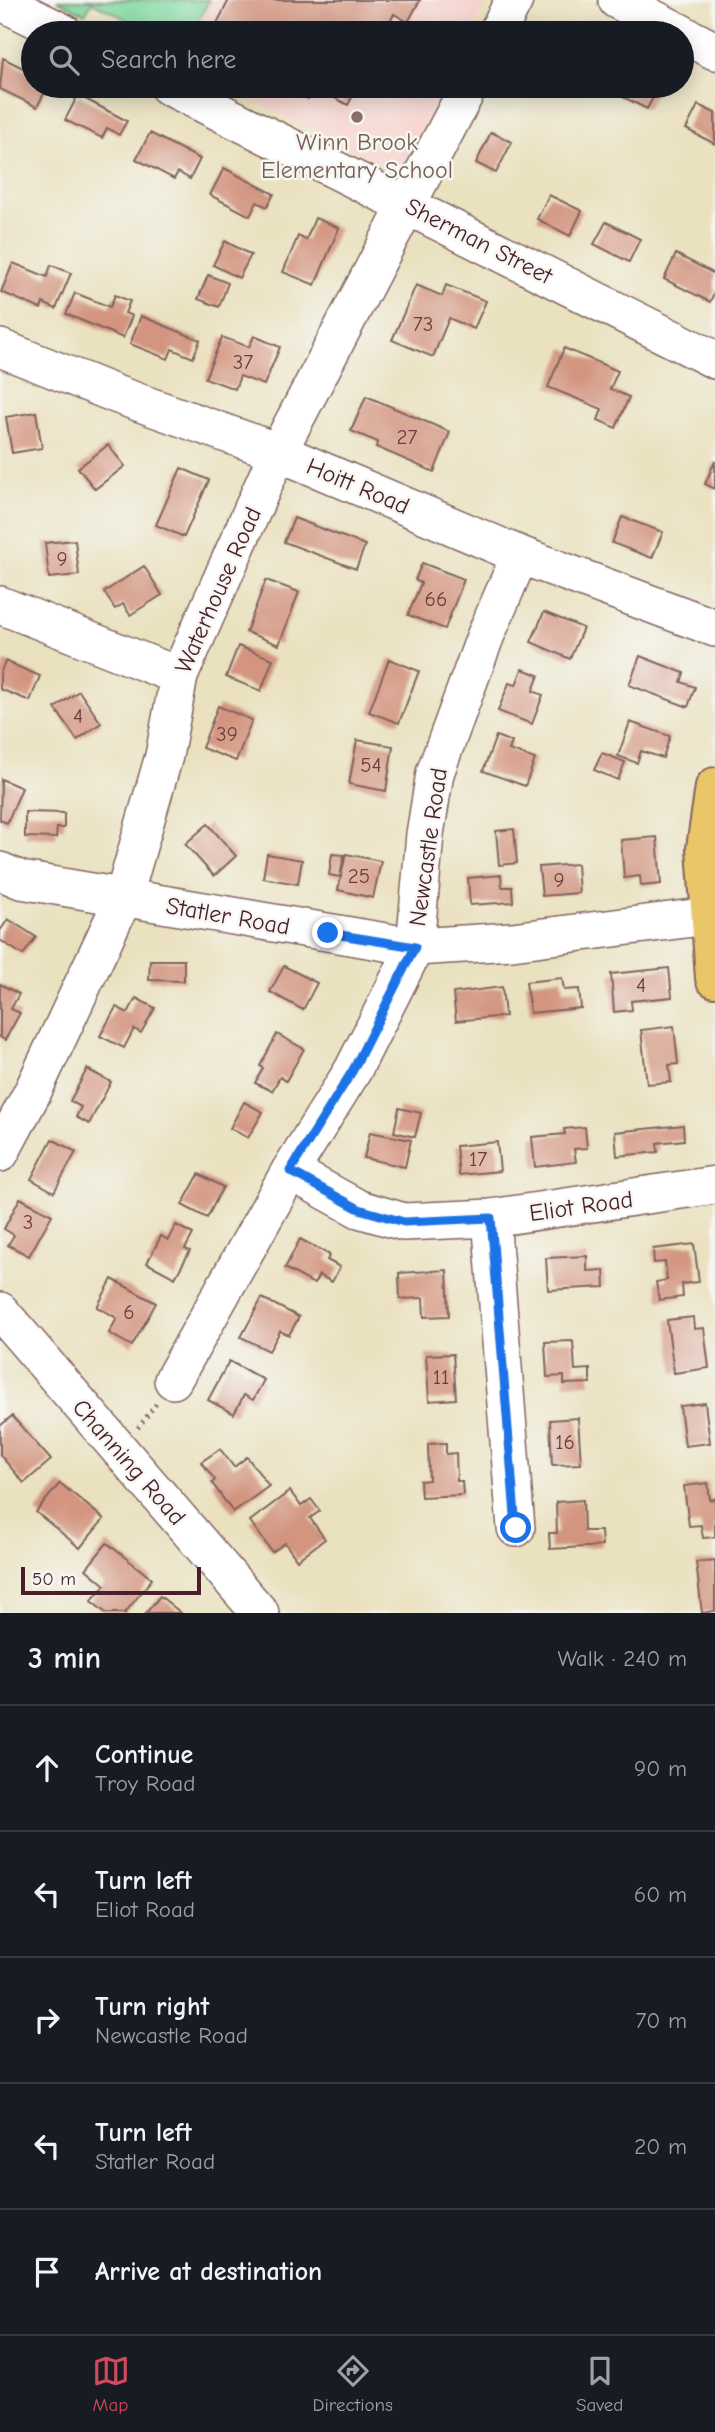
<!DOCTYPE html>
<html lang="en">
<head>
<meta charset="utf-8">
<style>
	:root { --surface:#171b24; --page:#242831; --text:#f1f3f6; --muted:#9ea1a6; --line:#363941; --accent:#d1495b }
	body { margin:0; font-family:"Comic Neue",sans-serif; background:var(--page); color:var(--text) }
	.scale { position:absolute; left:21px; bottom:18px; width:180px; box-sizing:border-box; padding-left:7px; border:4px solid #4a1f2b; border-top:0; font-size:19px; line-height:24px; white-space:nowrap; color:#4a1f2b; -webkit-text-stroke:5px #f6f6f2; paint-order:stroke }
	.stop { position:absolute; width:21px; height:21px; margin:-16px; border:5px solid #1a73e8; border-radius:50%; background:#fff }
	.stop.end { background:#1a73e8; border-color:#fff; box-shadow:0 2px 7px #0008 }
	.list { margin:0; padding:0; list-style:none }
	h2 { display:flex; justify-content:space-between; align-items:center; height:91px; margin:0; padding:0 28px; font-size:30px }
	h2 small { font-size:23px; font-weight:400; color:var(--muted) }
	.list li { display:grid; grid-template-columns:46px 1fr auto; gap:21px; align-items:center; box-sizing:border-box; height:126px; padding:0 28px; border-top:2px solid var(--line) }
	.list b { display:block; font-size:26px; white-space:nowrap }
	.list p { margin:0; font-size:23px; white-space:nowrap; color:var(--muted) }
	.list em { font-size:23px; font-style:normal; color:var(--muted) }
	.icon { flex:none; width:38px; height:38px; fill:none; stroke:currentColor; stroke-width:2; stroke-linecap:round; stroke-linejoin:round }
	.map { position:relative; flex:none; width:715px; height:1613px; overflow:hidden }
	.search { position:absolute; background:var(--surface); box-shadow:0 4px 18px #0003; left:21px; right:21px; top:21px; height:77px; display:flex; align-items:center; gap:18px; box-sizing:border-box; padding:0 24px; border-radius:38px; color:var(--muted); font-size:26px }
	.sheet { height:721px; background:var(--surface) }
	nav { display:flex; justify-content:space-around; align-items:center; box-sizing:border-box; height:98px; border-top:2px solid var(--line); background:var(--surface); font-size:19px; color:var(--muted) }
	nav a { display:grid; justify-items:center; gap:4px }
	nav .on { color:var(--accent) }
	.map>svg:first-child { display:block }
</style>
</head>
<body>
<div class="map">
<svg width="715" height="1613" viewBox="0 0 715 1613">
	<rect width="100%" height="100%" fill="#f6f6f2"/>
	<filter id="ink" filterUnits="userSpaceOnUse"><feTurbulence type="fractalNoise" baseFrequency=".0143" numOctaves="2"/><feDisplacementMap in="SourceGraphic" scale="14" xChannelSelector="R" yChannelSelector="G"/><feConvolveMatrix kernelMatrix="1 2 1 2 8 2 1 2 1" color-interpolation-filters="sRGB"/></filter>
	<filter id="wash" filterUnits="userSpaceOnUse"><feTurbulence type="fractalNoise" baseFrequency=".00686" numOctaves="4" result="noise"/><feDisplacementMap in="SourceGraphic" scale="28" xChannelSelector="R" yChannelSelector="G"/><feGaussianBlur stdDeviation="1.57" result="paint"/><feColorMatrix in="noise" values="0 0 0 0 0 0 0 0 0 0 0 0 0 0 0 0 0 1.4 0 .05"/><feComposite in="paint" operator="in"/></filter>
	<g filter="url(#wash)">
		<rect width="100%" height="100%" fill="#eae1bf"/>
		<!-- built -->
		<g fill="#f7d0cb">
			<path d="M209 0H488L471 33H191Z"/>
			<path d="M226 86H444L407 158 392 167 383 166Z"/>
		</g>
		<!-- green -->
		<path fill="#7dd89e" stroke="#647c64" stroke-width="2" d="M57 0H209L198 22 186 33H154L92 2 85 14Z"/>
		<g id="blocks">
			<!-- building -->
			<g fill="#d39580">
				<path d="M229 0H420L408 22 394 14 384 33H212Z"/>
				<path d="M3 58 33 73V86H48L37 107 0 89Z"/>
				<path d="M283 86H358L348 105 314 87 308 99Z"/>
				<path d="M618 86H659L647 109 615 93Z"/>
				<path d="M78 95 127 121 119 135 107 128 102 138 65 120Z"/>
				<path d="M698 105 715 113V144L686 129Z"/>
				<path d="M491 132 512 142 496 173 476 163Z"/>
				<path d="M150 133 200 159 190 179 178 172 174 179 136 159Z"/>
				<path d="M224 168 274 194 267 207 257 202 250 216 210 195Z"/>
				<path d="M549 195 582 211 570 236 537 219Z"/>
				<path d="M315 218 339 228 315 285 283 272 298 236 306 240Z"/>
				<path d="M606 222 640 239 629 262 594 244Z"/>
				<path d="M225 241 251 255 239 278 213 265Z"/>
				<path d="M676 254 715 274V291L710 302 664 279Z"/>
				<path d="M13 263 47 277 51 265 71 273 56 309 43 303 41 309 1 292Z"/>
				<path d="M208 275 228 283 219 307 198 299Z"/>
				<path d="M416 285 442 296 446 285 486 301 474 329 449 318 433 357 392 340Z"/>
				<path d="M75 293 110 307 115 295 130 301 125 313 132 316 123 338 66 314Z"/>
				<path d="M141 316 200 340 193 358 172 349 168 359 130 344Z"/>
				<path d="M254 336 280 347 264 385 240 376 235 389 205 378 222 337 249 347Z"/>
				<path d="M564 348 618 371 610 389 629 397 616 428 598 420 602 409 548 387Z"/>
				<path d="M366 396 450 432 434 472 376 447 378 442 351 431Z"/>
				<path d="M36 412 42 448 12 453 6 417Z"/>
				<path d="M108 445 125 466 95 489 78 468Z"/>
				<path d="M715 461V489L705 484Z"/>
				<path d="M181 468 209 480 184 537 156 525Z"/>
				<path d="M622 517 663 532 652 558 612 543Z"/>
				<path d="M294 518 365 545 356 569 284 542Z"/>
				<path d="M75 540 79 575 49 578 45 543Z"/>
				<path d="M422 563 464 579 445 629 408 615 421 583 415 580Z"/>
				<path d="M144 566 162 595 130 615 123 604 115 609 104 592Z"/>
				<path d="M266 580 299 592 279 645 246 632Z"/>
				<path d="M544 612 583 628 570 659 531 642Z"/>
				<path d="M238 646 273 659 261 691 226 677Z"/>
				<path d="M640 656 684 673 681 682 695 687 688 707 629 685Z"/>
				<path d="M389 659 419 671 399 723 369 712Z"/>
				<path d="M5 661 40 676 30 701 0 689V674Z"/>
				<path d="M522 669 539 675 533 691 543 695 532 724 498 711 509 683 516 685Z"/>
				<path d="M79 691 101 723 77 740 55 708Z"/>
				<path d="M218 706 252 720 236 761 202 748Z"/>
				<path d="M630 722 670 736 663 758 641 751 637 763 618 756Z"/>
				<path d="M496 736 512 742 509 750 535 759 525 786 483 771Z"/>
				<path d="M357 740 393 746 386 791 349 784Z"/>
				<path d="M602 753 625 762 618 780 594 770Z"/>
				<path d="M1 779 22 788 7 823 0 820Z"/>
				<path d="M25 812 64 813V828H57L56 838 25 837Z"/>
				<path d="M208 824 236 856 214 876 185 844Z"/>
				<path d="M514 829 517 863 499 865 496 831Z"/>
				<path d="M657 837 661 884 641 886 640 876 624 878 621 840Z"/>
				<path d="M267 854 302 860 298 884 263 878Z"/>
				<path d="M332 854 344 855 340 877 329 875Z"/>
				<path d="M346 854 381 861 373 898 338 890Z"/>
				<path d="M577 864 579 893 542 896 539 867Z"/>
				<path d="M501 875 502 887H512L513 902 470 905 468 878Z"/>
				<path d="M8 919 36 937 23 955 0 940V931Z"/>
				<path d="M150 960H184V981L149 980Z"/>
				<path d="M284 966 317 983 303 1010 270 992Z"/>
				<path d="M669 968 672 997 631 1001 632 1010 614 1012 611 974Z"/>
				<path d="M562 978 564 990 579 989 581 1008 530 1013 526 982Z"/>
				<path d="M0 984 19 994 11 1009 20 1013 5 1040 0 1037Z"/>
				<path d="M502 987 505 1016 456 1021 453 993Z"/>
				<path d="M136 998 155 1008 141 1033 134 1029 124 1048 100 1036 116 1007 128 1013Z"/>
				<path d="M674 1026 678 1064 669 1065 671 1082 647 1084 641 1030Z"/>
				<path d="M277 1034 304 1049 286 1081 280 1077 272 1091 255 1083 263 1068 260 1066Z"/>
				<path d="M87 1069 111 1082 89 1124 76 1117 81 1107 70 1101Z"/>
				<path d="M244 1102 263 1112 248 1138 230 1128Z"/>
				<path d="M399 1108 421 1113 415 1137 394 1132Z"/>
				<path d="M683 1125 684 1140 657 1143 658 1152 617 1156 615 1132Z"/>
				<path d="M585 1127 587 1148 574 1149 576 1162 535 1167 532 1137 565 1134 564 1129Z"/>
				<path d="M370 1132 411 1140 405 1167 364 1158Z"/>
				<path d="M52 1139 76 1152 54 1192 31 1179Z"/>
				<path d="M497 1142 500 1171 459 1175 456 1146Z"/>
				<path d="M199 1174 223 1187 207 1218 182 1205Z"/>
				<path d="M20 1198 52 1215 29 1256 8 1245 14 1235 4 1229Z"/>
				<path d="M176 1225 193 1234 185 1249 190 1251 175 1278 147 1263 161 1236 168 1240Z"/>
				<path d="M300 1239 330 1255 327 1260 340 1267 332 1282 319 1275 314 1284 285 1268Z"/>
				<path d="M694 1244 699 1282 682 1284 683 1297 659 1300 656 1282 667 1280 665 1262 654 1263 653 1249Z"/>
				<path d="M587 1256V1271L604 1270 605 1287 548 1290 546 1258Z"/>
				<path d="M447 1270 449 1316 424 1317 423 1298 400 1299 399 1273Z"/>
				<path d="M112 1279 156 1303 132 1346 109 1333 117 1318 97 1307Z"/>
				<path d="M262 1298 299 1317 289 1335 280 1331 269 1351 241 1337Z"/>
				<path d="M693 1317 694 1329 704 1328 709 1368 674 1373 667 1320Z"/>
				<path d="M573 1341 575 1370 590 1369V1383L564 1384V1376L547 1377 545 1342Z"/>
				<path d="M453 1354 456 1399 429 1401 426 1355Z"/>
				<path d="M229 1361 264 1380 253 1400 244 1395 234 1414 208 1400Z"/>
				<path d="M705 1403 710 1443 685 1446 680 1406Z"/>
				<path d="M12 1416 51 1460 24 1483 0 1455V1426Z"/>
				<path d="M578 1418 581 1464 552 1465 550 1420Z"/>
				<path d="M446 1443V1454L456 1453 457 1481H462L463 1495 421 1497 420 1481 429 1480 428 1444Z"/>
				<path d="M220 1449 234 1467 247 1457 269 1486 233 1512 212 1483 215 1480 201 1462Z"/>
				<path d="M60 1483 104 1519 80 1548 36 1512Z"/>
				<path d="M708 1483 710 1500 715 1499V1537L703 1538 701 1525 689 1526 684 1486Z"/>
				<path d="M290 1491 301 1506 311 1499 320 1511 310 1518 325 1539 297 1560 285 1543 272 1552 250 1521Z"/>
				<path d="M583 1500 584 1531H601L602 1546 550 1549 549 1533H557L556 1502Z"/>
				<path d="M107 1543 152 1579 125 1613H106L91 1601 105 1585 86 1569Z"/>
				<path d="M715 1560V1611L702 1613 696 1562Z"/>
				<path d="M160 1596 181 1613H146Z"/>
			</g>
		</g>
	</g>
	<g filter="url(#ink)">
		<use href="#blocks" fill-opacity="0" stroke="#82635f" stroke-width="2"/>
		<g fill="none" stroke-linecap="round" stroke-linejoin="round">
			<defs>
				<g id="minor">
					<path d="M617 0 681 33"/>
					<path d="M0 1 64 33"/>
					<path d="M497 33 514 0"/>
					<path d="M682 34 715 51"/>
					<path d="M168 86 715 360"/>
					<path d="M0 348 118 395 278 452 520 555 715 628"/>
					<path d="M0 605 179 676"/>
					<path d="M0 871 21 880 415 947 512 941 709 916"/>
					<path d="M0 1153 33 1091 123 899 164 756 179 676 278 452 469 86"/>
					<path d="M290 1171 359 1209 404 1222 491 1218 715 1185"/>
					<path d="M491 1218 516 1528"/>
					<path d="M0 1311 260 1613"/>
					<path d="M173 1380 290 1171 353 1070 415 947 425 834 435 773 485 637 520 555"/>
				</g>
				<path id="major" d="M715 787 706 848 715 978"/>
			</defs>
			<!-- minor casing -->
			<use href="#minor" stroke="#82635f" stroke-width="40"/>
			<!-- major casing -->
			<use href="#major" stroke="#82635f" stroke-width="42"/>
			<!-- path -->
			<path stroke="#82635f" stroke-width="4.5" stroke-dasharray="2 5" stroke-linecap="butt" d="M138 1428 156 1404"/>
			<!-- minor -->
			<use href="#minor" stroke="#fff" stroke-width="37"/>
			<!-- major -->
			<use href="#major" stroke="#ebc669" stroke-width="38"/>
		</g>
	</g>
	<g fill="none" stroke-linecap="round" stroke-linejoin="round" filter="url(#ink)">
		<!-- route -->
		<path stroke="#1a73e8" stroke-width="9" d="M328 933 415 947 353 1070 290 1171 359 1209 404 1222 491 1218 516 1528"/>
	</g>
	<!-- markers -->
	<circle fill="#8d6e63" stroke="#f6f6f2" stroke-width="2.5" cx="357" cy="117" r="7"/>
	<g text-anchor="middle" stroke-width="5" stroke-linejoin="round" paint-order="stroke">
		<!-- number labels -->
		<g font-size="21" fill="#6c3c40">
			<text x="423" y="331">73</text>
			<text x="243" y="369">37</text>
			<text x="407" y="444">27</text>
			<text x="62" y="566">9</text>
			<text x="436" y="606">66</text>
			<text x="78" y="723">4</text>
			<text x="227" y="741">39</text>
			<text x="371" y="772">54</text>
			<text x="359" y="883">25</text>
			<text x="559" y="887">9</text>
			<text x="641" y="992">4</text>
			<text x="478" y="1166">17</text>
			<text x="28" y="1229">3</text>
			<text x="129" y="1319">6</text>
			<text x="441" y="1384">11</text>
			<text x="565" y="1449">16</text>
		</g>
		<!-- education labels -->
		<g font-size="24" fill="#785e54" stroke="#f6f6f2">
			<text x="357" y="150">Winn Brook<tspan x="357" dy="28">Elementary School</tspan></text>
		</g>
		<!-- street labels -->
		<g font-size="24" fill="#4a1f2b" stroke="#f6f6f2">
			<text transform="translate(479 241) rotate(27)" y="8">Sherman Street</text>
			<text transform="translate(358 486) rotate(23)" y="8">Hoitt Road</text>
			<text transform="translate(218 590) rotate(-66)" y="8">Waterhouse Road</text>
			<text transform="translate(428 847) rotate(-82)" y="8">Newcastle Road</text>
			<text transform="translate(228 916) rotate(10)" y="8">Statler Road</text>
			<text transform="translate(581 1206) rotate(-8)" y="8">Eliot Road</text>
			<text transform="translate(129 1462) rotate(49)" y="8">Channing Road</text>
		</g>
	</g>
</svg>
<div class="scale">50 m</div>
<div class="stop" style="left:516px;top:1528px"></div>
<div class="stop end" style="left:328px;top:933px"></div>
<div class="search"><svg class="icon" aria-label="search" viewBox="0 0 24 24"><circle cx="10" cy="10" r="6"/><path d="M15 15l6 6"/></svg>Search here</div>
</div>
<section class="sheet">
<h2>3 min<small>Walk · 240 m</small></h2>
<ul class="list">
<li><svg class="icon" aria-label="ahead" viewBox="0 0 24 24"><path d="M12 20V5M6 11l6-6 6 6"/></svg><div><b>Continue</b><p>Troy Road</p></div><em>90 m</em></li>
<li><svg class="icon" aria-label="left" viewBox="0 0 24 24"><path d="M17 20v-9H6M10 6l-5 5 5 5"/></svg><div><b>Turn left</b><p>Eliot Road</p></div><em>60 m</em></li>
<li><svg class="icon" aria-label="right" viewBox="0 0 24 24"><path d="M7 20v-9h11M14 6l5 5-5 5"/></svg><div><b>Turn right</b><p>Newcastle Road</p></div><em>70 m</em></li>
<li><svg class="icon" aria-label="left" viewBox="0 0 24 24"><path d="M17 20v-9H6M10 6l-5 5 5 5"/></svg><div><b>Turn left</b><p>Statler Road</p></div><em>20 m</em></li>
<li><svg class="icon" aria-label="arrive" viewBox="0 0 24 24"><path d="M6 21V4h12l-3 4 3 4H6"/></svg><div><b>Arrive at destination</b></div></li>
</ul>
</section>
<nav>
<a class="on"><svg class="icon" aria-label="map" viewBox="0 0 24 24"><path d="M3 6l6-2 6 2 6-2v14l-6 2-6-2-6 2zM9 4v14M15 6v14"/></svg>Map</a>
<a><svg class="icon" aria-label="directions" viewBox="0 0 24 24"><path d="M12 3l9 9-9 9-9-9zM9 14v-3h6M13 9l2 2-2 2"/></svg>Directions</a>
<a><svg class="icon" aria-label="saved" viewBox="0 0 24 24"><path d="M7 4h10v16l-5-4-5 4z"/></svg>Saved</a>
</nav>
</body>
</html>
